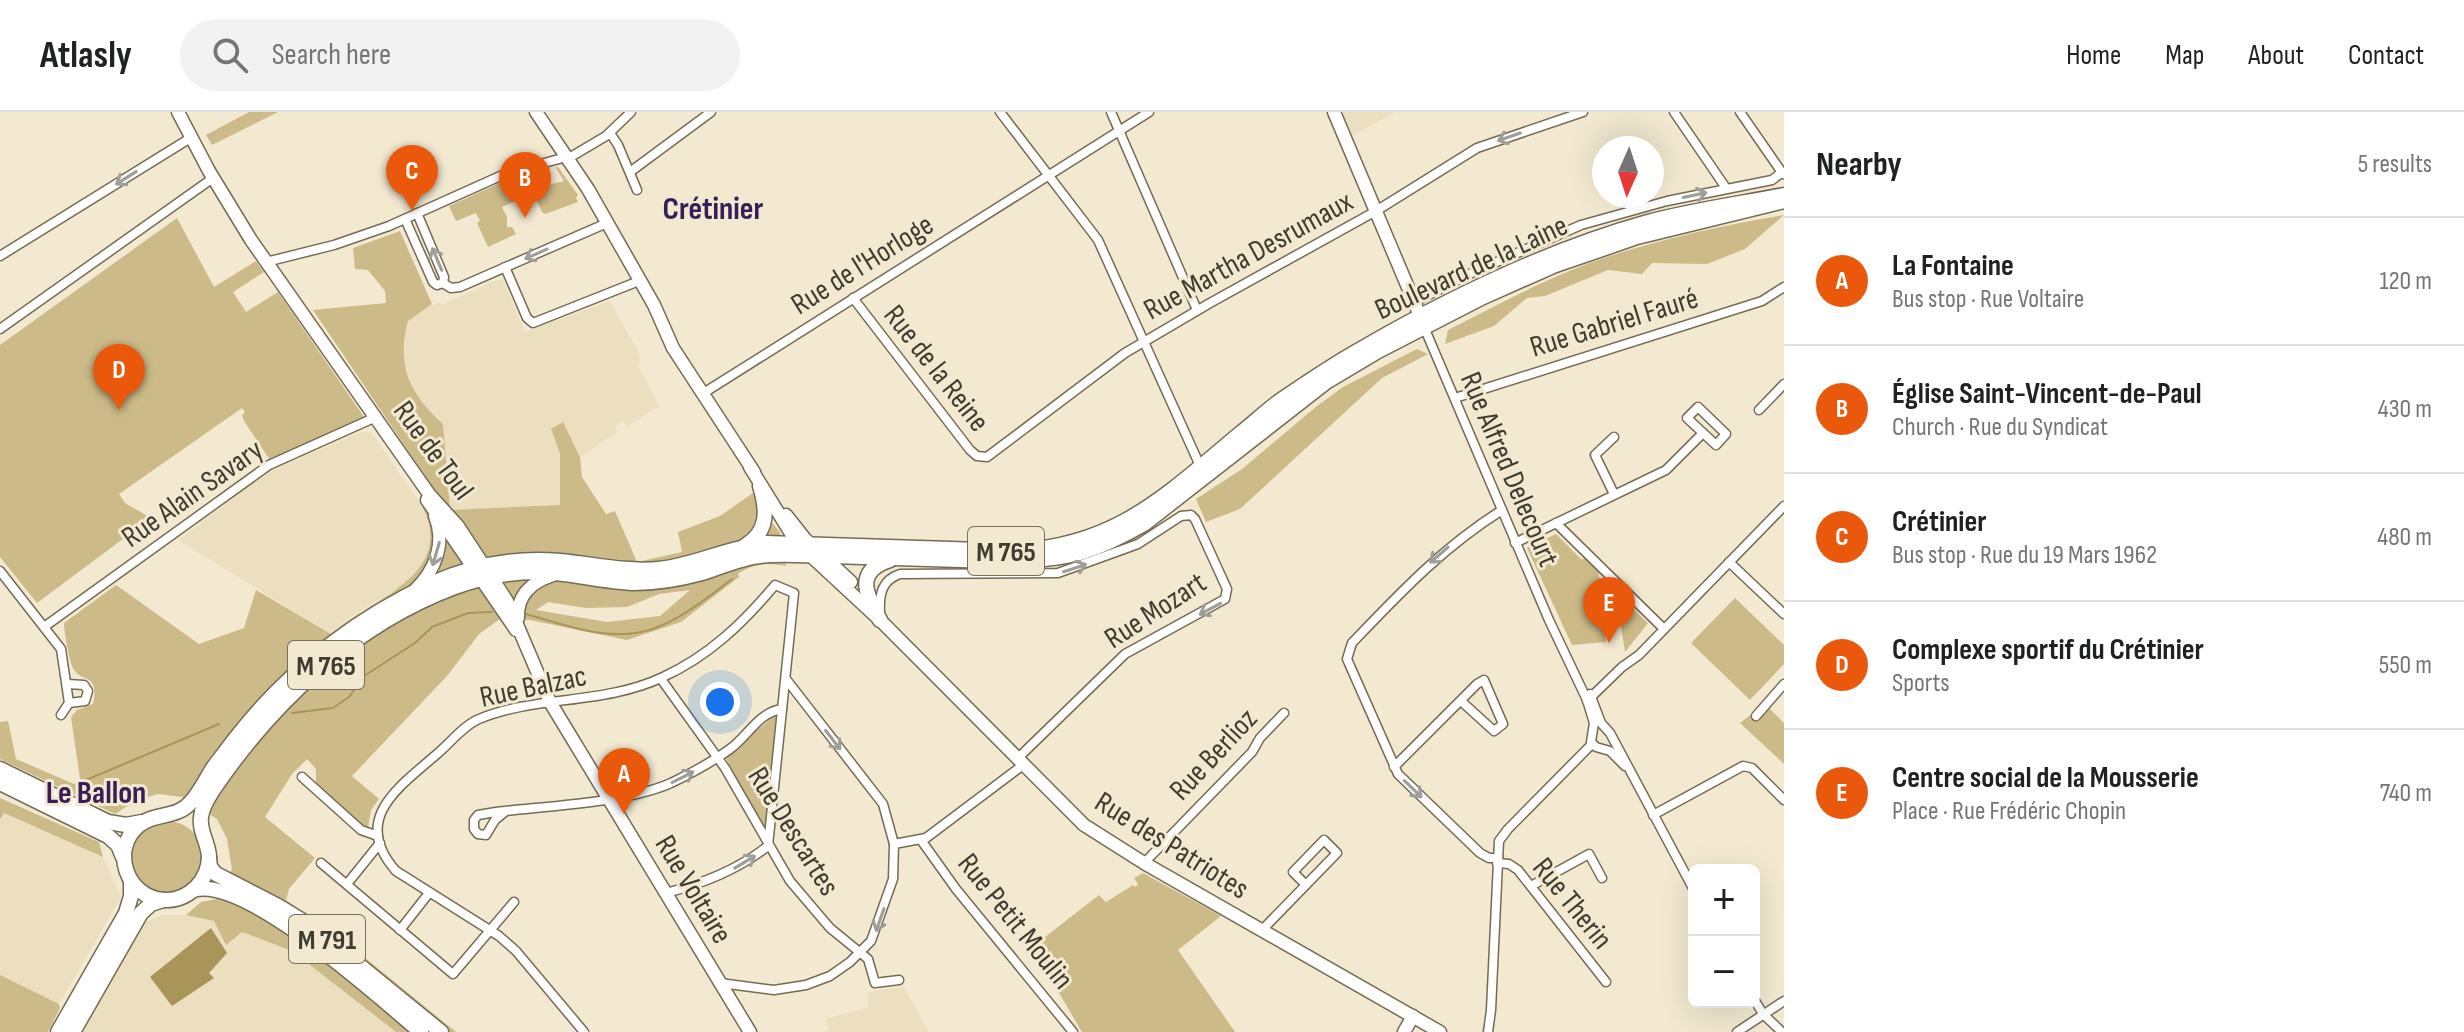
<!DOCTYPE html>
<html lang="en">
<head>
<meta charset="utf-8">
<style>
	:root { --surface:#fff; --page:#f2f2f2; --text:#202124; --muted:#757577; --line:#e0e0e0; --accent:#ea580c }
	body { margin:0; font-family:"Sofia Sans Condensed",sans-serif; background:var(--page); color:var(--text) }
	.controls { position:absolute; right:24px; bottom:24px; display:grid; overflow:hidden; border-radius:12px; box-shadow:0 8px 32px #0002 }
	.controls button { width:72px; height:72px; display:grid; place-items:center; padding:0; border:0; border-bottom:2px solid var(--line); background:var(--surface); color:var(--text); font:40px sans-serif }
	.compass { position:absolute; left:1592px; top:24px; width:72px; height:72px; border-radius:50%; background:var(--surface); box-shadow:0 8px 32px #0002; rotate:183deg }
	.you { position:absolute; left:720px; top:590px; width:28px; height:28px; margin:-20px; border:6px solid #fff; border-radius:50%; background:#1a73e8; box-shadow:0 0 0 12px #1a73e833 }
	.badge { display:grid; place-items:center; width:52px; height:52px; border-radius:50%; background:var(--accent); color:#fff; font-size:26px; font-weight:700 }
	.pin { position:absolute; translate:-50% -66px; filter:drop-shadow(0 2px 4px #0008) }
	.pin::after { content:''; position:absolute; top:42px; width:28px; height:24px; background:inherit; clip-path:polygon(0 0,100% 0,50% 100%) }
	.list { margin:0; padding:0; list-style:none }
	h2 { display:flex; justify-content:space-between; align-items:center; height:104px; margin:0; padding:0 32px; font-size:34px }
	h2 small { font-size:26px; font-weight:400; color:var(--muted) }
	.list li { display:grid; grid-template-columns:52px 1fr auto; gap:24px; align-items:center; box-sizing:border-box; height:128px; padding:0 32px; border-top:2px solid var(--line) }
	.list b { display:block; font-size:30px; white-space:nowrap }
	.list p { margin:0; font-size:26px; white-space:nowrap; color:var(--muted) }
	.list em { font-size:26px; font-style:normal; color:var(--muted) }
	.icon { flex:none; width:44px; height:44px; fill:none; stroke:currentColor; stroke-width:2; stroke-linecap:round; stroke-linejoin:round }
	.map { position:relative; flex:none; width:1784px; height:920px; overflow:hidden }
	header { display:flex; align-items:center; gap:48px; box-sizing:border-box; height:112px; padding:0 40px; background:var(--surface); border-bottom:2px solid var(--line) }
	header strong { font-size:38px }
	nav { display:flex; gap:44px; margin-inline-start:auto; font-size:28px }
	.search { width:560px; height:72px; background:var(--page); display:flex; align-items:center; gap:20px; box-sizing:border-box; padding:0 28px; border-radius:44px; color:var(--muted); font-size:30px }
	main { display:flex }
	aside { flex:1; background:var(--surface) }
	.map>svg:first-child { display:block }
</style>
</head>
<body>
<header>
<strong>Atlasly</strong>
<div class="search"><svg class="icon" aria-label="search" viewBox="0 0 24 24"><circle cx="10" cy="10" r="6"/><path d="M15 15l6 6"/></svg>Search here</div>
<nav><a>Home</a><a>Map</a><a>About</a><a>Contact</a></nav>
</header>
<main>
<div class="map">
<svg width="1784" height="920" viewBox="0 0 1784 920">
	<rect width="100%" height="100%" fill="#f2e9d0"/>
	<!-- built -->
	<g fill="#ebdfbf">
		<path d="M1340 0H1395L1350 25Z"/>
		<path d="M498 167 503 169 525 220 610 189 638 239 640 250 637 252 659 294 627 315 623 309 615 313 618 320 580 345 573 329 551 317 560 341V393L450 398 443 312 423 295 414 280 404 249 405 221 408 209 421 198 437 191 444 192Z"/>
		<path d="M361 320H371L422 394 430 418 429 433 426 445 410 469 347 507 331 522 178 428 270 359Z"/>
		<path d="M3 701 103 745 121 785 59 892 0 863V707Z"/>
		<path d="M162 803H186L214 809 292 839 396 920H83L143 811Z"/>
		<path d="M904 875 929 920H823L829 918 826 907 869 895 867 880Z"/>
	</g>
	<!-- green -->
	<g fill="#ccba88" fill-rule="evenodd">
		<path d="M249 0H278L212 33 206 23Z"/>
		<path d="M555 55H558L578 83 576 86 578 90 545 102 542 100 532 77 564 69Z"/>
		<path d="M511 66 520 87 502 95 507 105V115H512L516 122 488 135 477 111 480 109 476 101 456 109 449 94Z"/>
		<path d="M1784 103 1745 137 1707 152 1652 151 1642 162 1608 158 1545 184 1527 186 1494 214 1445 232 1448 218C1493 195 1539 170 1587 152 1650 129 1718 114 1784 103Z"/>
		<path d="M177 106 214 175 256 149 264 160 233 180 246 200 278 180 364 305 270 348 244 309 242 303 245 300 242 296 119 382 125 391 151 406 37 491 0 445V233Z"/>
		<path d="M400 119 432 192 408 209C396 253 410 283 443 312L450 398 560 393V341L551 317 563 310 580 345 582 365 606 402 615 399 637 450 682 440 678 420 720 404 753 381 760 397 780 420 786 454C768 451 753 451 738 462L739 465 681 510 627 528 530 508 500 507 479 522 447 564 352 664 379 687 371 698 368 716 361 714 316 673V657L307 647 292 662 265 705 315 746 289 777 286 788 342 827 456 920H396L292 839 242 820 226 833 214 809 186 803 201 790 217 787 232 757 227 727 217 707 182 685 158 682 135 689 115 702 0 647V610L8 609 16 647 74 672 80 667 71 605 77 598 93 592C100 560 81 572 73 556 69 548 64 519 64 511L116 473 199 532 244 516 256 478 331 522C371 486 457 464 422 394L438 383 313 198 386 191 385 179 368 158 355 157 353 136ZM690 478 660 504 607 510 536 498 548 490 586 496 627 495 659 482Z"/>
		<path d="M1417 237 1428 242 1382 266 1240 397 1206 410 1196 387 1242 357 1317 294 1343 275Z"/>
		<path d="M1556 422 1582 448 1587 443 1602 457 1598 464 1648 511 1625 540 1621 514 1604 517 1606 530 1572 533 1527 436Z"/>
		<path d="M1735 486 1784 533V552L1750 588 1691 531Z"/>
		<path d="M1765 592 1784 611V652L1740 611Z"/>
		<path d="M777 602 765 721 725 644Z"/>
		<path d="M0 686 99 730 103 745 4 701 0 707Z"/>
		<circle cx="167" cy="745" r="36"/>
		<path d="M1143 761 1221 804 1178 838 1235 920H1082L1032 835 1099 783 1106 790 1133 773 1135 775 1138 772 1134 766Z"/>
		<path d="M0 863 59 892 60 896 48 920H0Z"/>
	</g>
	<!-- water -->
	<path fill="#a9955a" d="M211 816 227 841 209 861 214 866 172 894 150 865Z"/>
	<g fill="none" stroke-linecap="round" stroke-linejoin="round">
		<!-- stream -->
		<g stroke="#a9955a" stroke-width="2">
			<path d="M526 502C557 511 591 523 623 522 664 522 702 490 732 467"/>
			<path d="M292 601 333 596 349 585 364 564 415 531 432 515 468 501 492 500"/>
			<path d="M79 671 219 612"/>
		</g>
		<defs>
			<g id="street">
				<path d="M1000 0 1098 128 1201 356"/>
				<path d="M1111 0 1197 198"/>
				<path d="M1674 0 1726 76"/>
				<path d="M1740 0 1783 62"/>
				<path d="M610 21 618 33 637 78"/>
				<path d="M630 60 711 0"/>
				<path d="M405 107 433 170 437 173 443 171 444 165 417 101"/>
				<path d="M0 144 192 25"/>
				<path d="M266 150 334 133 389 114 507 61 574 43 606 24 631 0"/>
				<path d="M505 155 527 206 533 211 639 169"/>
				<path d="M443 171 451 176 460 175 607 111"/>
				<path d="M853 186 970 338 977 344 987 345 1125 241 1210 191 1376 99 1477 36 1583 0"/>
				<path d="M1413 187 1423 186 1467 163 1581 113 1667 89 1772 68 1781 61"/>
				<path d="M1424 215 1549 508 1587 588 1594 611 1591 630 1596 635 1610 639 1625 654"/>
				<path d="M0 217 213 66"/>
				<path d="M702 282 1149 0"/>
				<path d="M1455 286 1762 189 1784 175"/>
				<path d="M1698 295 1726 322 1716 333 1687 306Z"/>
				<path d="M1759 298 1784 272"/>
				<path d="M1614 325 1595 343 1614 382"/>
				<path d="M1556 411 1664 517"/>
				<path d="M1515 431 1666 358 1703 321"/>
				<path d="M1729 450 1784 502"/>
				<path d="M0 459 61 537 69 591 61 603"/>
				<path d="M880 500C879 482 882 468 900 462L1058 461 1138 432 1181 404 1191 403 1195 407 1227 477 1225 487 1125 542 1017 647"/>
				<path d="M44 515 269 353 376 305"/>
				<path d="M661 567 725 656 790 769 830 816 868 847 875 871 899 868"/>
				<path d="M67 572 84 573 88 579 85 589 69 591"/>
				<path d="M1590 582 1601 611 1610 621 1694 778"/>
				<path d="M1587 589 1622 555 1639 543 1784 394"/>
				<path d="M1756 604 1784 572"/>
				<path d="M1394 655 1477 572 1484 568 1503 612 1494 619 1461 589"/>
				<path d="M302 665 361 718 378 724"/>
				<path d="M506 699 495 708 486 723 478 722 474 717V708L478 703 496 700C547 694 626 691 671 671 692 661 712 650 730 637 748 624 759 600 782 597"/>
				<path d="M1653 703 1743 654 1752 656 1784 688"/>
				<path d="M921 728 956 777 1073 920"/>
				<path d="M894 732 926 726 1023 653"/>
				<path d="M1498 746H1489L1480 741 1398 662 1347 547 1352 531C1400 481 1443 435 1502 398"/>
				<path d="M321 751 453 862 514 790"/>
				<path d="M1144 751 1252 640 1260 626 1284 601"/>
				<path d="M1497 751 1509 752 1518 758 1606 870"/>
				<path d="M347 772 380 731"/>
				<path d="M1531 774 1589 742 1602 766"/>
				<path d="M400 818 429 781"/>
				<path d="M1262 818 1337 741 1324 728 1293 760 1306 773"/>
				<path d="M720 871 774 878 806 873 830 864 850 850 871 829 893 767 894 732 883 692 786 567"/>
				<path d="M1754 887 1763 902 1782 920"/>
				<path d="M584 920 516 839 499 824 396 759C350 707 399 675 437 642 450 631 464 613 479 607 537 583 604 593 663 565 709 544 743 511 775 473L794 481 768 734C737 758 704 771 666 781"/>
				<path d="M1488 920 1491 898 1499 729 1508 717 1592 632"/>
				<path d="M1737 920 1784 889"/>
			</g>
			<g id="secondary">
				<path d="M178 0 209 59 251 128 429 382 458 414 507 489 550 590 750 920"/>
				<path d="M536 0 588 77 654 193 673 236 754 360"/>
				<path d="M1334 0 1423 211"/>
				<path d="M750 355 797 431 880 508 1084 713 1144 751 1440 920"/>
				<path d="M427 388 516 518"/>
				<path d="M786 403 805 427 851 470"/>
				<path d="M415 478C435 459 446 431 435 404"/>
				<path d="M518 506C517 482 532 470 553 463"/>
				<path d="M1404 920 1413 904"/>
			</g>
			<g id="primary">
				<path d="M1784 83C1738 92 1693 98 1648 110 1547 138 1451 185 1361 237 1334 252 1309 269 1284 286 1269 296 1256 309 1242 320 1166 383 1116 435 1012 439L766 431C729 435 696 453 659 457 625 460 593 452 560 449 515 445 473 453 433 471 361 504 293 555 244 616 233 629 223 643 213 656 206 667 200 680 191 690 177 707 154 700 138 714 110 738 127 786 164 788 189 789 209 768 209 744 208 730 199 719 201 705 202 695 208 686 213 678 272 591 355 512 455 475 489 463 528 457 564 462 587 465 609 470 633 471 657 471 680 467 702 461 722 455 740 446 760 444 783 441 807 444 830 444 873 445 917 447 960 448 1001 449 1040 451 1080 441 1103 434 1123 424 1144 412L1326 270 1378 239 1483 185 1553 154 1637 125 1784 89"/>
				<path d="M746 433C769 419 767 397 760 374"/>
				<path d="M880 508C866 483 854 459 890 448"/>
				<path d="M0 657 108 710 126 713 142 710"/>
				<path d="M0 671 108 724 118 733 123 745"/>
				<path d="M209 746 210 755 216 762 278 794 311 814 441 920"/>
				<path d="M193 778C245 762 380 886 421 920"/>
				<path d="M58 920 126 801 131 784V769"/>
				<path d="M73 920 141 801 151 792 163 788"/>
			</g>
		</defs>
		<!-- street casing -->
		<use href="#street" stroke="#736b55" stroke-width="11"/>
		<!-- secondary casing -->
		<use href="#secondary" stroke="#736b55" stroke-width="15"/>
		<!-- primary casing -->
		<use href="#primary" stroke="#736b55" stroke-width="17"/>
		<!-- street -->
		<use href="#street" stroke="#fff" stroke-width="8"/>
		<!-- secondary -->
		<use href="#secondary" stroke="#fff" stroke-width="12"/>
		<!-- primary -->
		<use href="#primary" stroke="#fff" stroke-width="14"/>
	</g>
	<!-- one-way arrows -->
	<defs><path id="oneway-shaft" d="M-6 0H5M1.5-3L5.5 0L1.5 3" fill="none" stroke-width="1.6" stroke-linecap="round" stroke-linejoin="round" transform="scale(2)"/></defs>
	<g stroke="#9f9e98">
		<use href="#oneway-shaft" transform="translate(1509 25) rotate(161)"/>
		<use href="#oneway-shaft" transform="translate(126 66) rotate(148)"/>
		<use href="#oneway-shaft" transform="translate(1695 83) rotate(-12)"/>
		<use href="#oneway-shaft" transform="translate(536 142) rotate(156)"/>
		<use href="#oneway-shaft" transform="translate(437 147) rotate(-113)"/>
		<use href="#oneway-shaft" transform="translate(436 442) rotate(106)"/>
		<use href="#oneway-shaft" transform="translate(1439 443) rotate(139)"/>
		<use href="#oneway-shaft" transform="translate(1075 456) rotate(-18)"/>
		<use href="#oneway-shaft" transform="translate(1210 497) rotate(152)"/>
		<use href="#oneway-shaft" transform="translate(833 628) rotate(52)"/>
		<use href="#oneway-shaft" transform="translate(683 665) rotate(-27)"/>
		<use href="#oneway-shaft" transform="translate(1413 677) rotate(44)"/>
		<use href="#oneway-shaft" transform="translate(745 750) rotate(-31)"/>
		<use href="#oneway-shaft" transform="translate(880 808) rotate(109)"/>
	</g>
	<g text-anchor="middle" stroke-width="6" stroke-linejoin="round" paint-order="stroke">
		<!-- shield labels -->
		<g fill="#f2e9d0" stroke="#757061" stroke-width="2">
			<rect x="968" y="415" width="76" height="48" rx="6"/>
			<rect x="288" y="529" width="76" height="48" rx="6"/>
			<rect x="289" y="803" width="76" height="48" rx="6"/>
		</g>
		<g font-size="28" font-weight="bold" fill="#3f3c32">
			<text x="1006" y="449">M 765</text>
			<text x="326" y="563">M 765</text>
			<text x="327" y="837">M 791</text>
		</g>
		<!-- street labels -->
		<g font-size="30" fill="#3f3c32" stroke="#f2e9d0">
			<text transform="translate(1248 143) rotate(-29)" y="10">Rue Martha Desrumaux</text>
			<text transform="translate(862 152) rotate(-32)" y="10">Rue de l'Horloge</text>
			<text transform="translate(1471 155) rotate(-25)" y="10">Boulevard de la Laine</text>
			<text transform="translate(1614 210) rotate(-17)" y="10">Rue Gabriel Fauré</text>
			<text transform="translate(937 256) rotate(52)" y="10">Rue de la Reine</text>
			<text transform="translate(434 338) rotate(54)" y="10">Rue de Toul</text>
			<text transform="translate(1510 357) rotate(67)" y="10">Rue Alfred Delecourt</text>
			<text transform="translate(192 381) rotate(-35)" y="10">Rue Alain Savary</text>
			<text transform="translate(1155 498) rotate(-33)" y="10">Rue Mozart</text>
			<text transform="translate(533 574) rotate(-12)" y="10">Rue Balzac</text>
			<text transform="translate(1213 642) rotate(-47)" y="10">Rue Berlioz</text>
			<text transform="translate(794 719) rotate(58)" y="10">Rue Descartes</text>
			<text transform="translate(1172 733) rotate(32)" y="10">Rue des Patriotes</text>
			<text transform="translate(694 777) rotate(59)" y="10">Rue Voltaire</text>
			<text transform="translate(1573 791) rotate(51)" y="10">Rue Therin</text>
			<text transform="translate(1016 809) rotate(51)" y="10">Rue Petit Moulin</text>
		</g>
		<!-- neighbourhood labels -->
		<g font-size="32" font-weight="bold" fill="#381e58" stroke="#f2e9d0">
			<text x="713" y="107">Crétinier</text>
			<text x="96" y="691">Le Ballon</text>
		</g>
	</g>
</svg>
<div class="controls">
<button>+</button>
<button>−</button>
</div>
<svg class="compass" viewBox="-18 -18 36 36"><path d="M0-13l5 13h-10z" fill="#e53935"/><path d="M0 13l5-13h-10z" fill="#757577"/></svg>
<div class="you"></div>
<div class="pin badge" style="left:624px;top:702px">A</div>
<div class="pin badge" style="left:525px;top:106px">B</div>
<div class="pin badge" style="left:412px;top:99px">C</div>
<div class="pin badge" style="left:119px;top:298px">D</div>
<div class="pin badge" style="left:1609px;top:531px">E</div>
</div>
<aside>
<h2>Nearby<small>5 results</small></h2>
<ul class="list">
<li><span class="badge">A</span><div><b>La Fontaine</b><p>Bus stop · Rue Voltaire</p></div><em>120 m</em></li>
<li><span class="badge">B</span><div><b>Église Saint-Vincent-de-Paul</b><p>Church · Rue du Syndicat</p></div><em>430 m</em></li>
<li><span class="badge">C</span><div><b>Crétinier</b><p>Bus stop · Rue du 19 Mars 1962</p></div><em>480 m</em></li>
<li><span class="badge">D</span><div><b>Complexe sportif du Crétinier</b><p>Sports</p></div><em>550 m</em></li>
<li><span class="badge">E</span><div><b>Centre social de la Mousserie</b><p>Place · Rue Frédéric Chopin</p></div><em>740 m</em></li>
</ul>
</aside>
</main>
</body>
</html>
